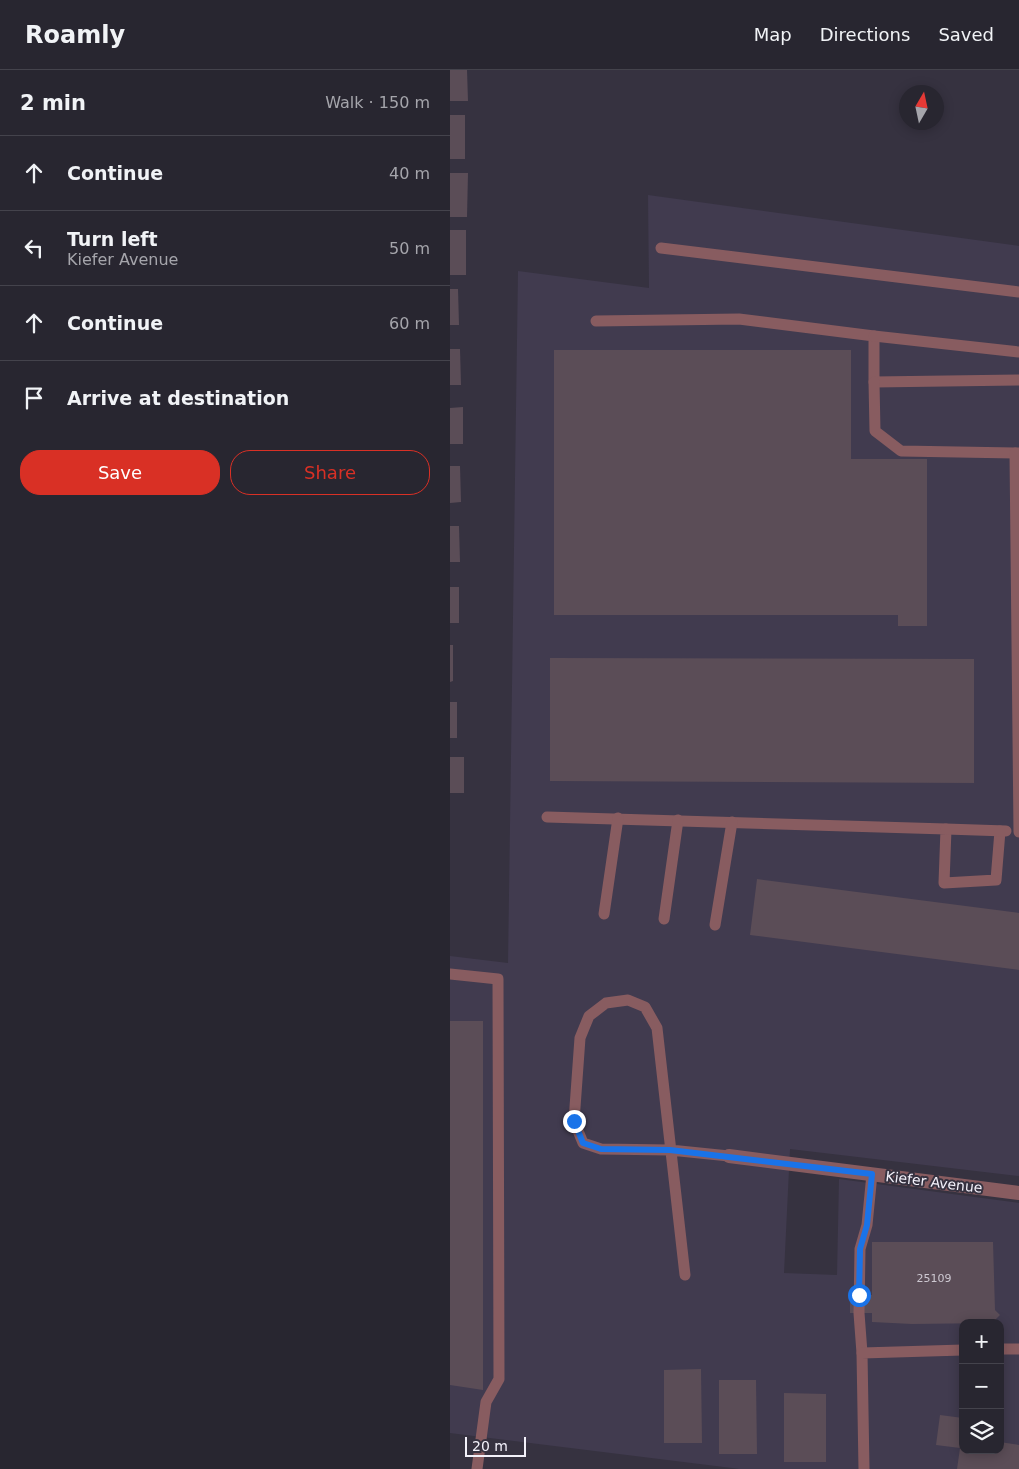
<!DOCTYPE html>
<html lang="en">
<head>
<meta charset="utf-8">
<style>
	:root { --surface:#282630; --page:#34323c; --text:#f1f3f6; --muted:#a5a5ab; --line:#44434c; --accent:#d93025 }
	body { margin:0; font-family:"DejaVu Sans",sans-serif; background:var(--page); color:var(--text) }
	.controls { position:absolute; right:15px; bottom:15px; display:grid; overflow:hidden; border-radius:10px; box-shadow:0 2px 12px #0003 }
	.controls button { width:45px; height:45px; display:grid; place-items:center; padding:0; border:0; border-bottom:1px solid var(--line); background:var(--surface); color:var(--text); font:25px sans-serif }
	.compass { position:absolute; left:449px; top:15px; width:45px; height:45px; border-radius:50%; background:var(--surface); box-shadow:0 2px 12px #0003; rotate:9deg }
	.scale { position:absolute; left:15px; bottom:12px; width:61px; box-sizing:border-box; padding-left:5px; border:2px solid #f3f1fa; border-top:0; font-size:14px; line-height:18px; white-space:nowrap; color:#f3f1fa; -webkit-text-stroke:4px #363240; paint-order:stroke }
	.stop { position:absolute; width:15px; height:15px; margin:-11px; border:4px solid #1a73e8; border-radius:50%; background:#fff }
	.stop.end { background:#1a73e8; border-color:#fff; box-shadow:0 1px 5px #0008 }
	.list { margin:0; padding:0; list-style:none }
	h2 { display:flex; justify-content:space-between; align-items:center; height:65px; margin:0; padding:0 20px; font-size:21px }
	h2 small { font-size:16px; font-weight:400; color:var(--muted) }
	.list li { display:grid; grid-template-columns:32px 1fr auto; gap:15px; align-items:center; box-sizing:border-box; height:75px; padding:0 20px; border-top:1px solid var(--line) }
	.list b { display:block; font-size:19px; white-space:nowrap }
	.list p { margin:0; font-size:16px; white-space:nowrap; color:var(--muted) }
	.list em { font-size:16px; font-style:normal; color:var(--muted) }
	.actions { display:flex; gap:10px; padding:15px 20px }
	.actions a { flex:1; padding:11px 0; border:1px solid var(--accent); border-radius:20px; text-align:center; font-size:18px; color:var(--accent) }
	.actions .main { background:var(--accent); color:#fff }
	.icon { flex:none; width:28px; height:28px; fill:none; stroke:currentColor; stroke-width:2; stroke-linecap:round; stroke-linejoin:round }
	.map { position:relative; flex:none; width:569px; height:1399px; overflow:hidden }
	header { display:flex; align-items:center; gap:30px; box-sizing:border-box; height:70px; padding:0 25px; background:var(--surface); border-bottom:1px solid var(--line) }
	header strong { font-size:24px }
	nav { display:flex; gap:28px; margin-inline-start:auto; font-size:18px }
	main { display:flex }
	aside { flex:1; background:var(--surface) }
	.map>svg:first-child { display:block }
</style>
</head>
<body>
<header>
<strong>Roamly</strong>
<nav><a>Map</a><a>Directions</a><a>Saved</a></nav>
</header>
<main>
<aside>
<h2>2 min<small>Walk · 150 m</small></h2>
<ul class="list">
<li><svg class="icon" aria-label="ahead" viewBox="0 0 24 24"><path d="M12 20V5M6 11l6-6 6 6"/></svg><div><b>Continue</b></div><em>40 m</em></li>
<li><svg class="icon" aria-label="left" viewBox="0 0 24 24"><path d="M17 20v-9H6M10 6l-5 5 5 5"/></svg><div><b>Turn left</b><p>Kiefer Avenue</p></div><em>50 m</em></li>
<li><svg class="icon" aria-label="ahead" viewBox="0 0 24 24"><path d="M12 20V5M6 11l6-6 6 6"/></svg><div><b>Continue</b></div><em>60 m</em></li>
<li><svg class="icon" aria-label="arrive" viewBox="0 0 24 24"><path d="M6 21V4h12l-3 4 3 4H6"/></svg><div><b>Arrive at destination</b></div></li>
</ul>
<div class="actions"><a class="main">Save</a><a>Share</a></div>
</aside>
<div class="map">
<svg width="569" height="1399" viewBox="0 0 569 1399">
	<rect width="100%" height="100%" fill="#363240"/>
	<!-- built -->
	<path fill="#413b4f" fill-rule="evenodd" d="M198 125 569 176V1106L340 1079 334 1203 387 1205 389 1109 569 1133V1399H290L0 1363V886L58 893 68 201 199 218ZM513 1253H550V1380H513Z"/>
	<!-- building -->
	<g fill="#5b4d57">
		<path d="M0 0H17L18 31H0Z"/>
		<rect x="0" y="45" width="15" height="44"/>
		<path d="M0 103H18L17 147H0Z"/>
		<rect x="0" y="160" width="16" height="45"/>
		<path d="M0 219H8L9 255H0Z"/>
		<path d="M0 279H10L11 315H0Z"/>
		<path d="M104 280H401V389H477V556H448V545H104Z"/>
		<path d="M13 337V374H0V338Z"/>
		<path d="M0 396H10L11 432 0 433Z"/>
		<path d="M0 456H9L10 492H0Z"/>
		<rect x="0" y="517" width="9" height="36"/>
		<path d="M0 575H3V611L0 612Z"/>
		<path d="M100 588 524 589V713L100 711Z"/>
		<rect x="0" y="632" width="7" height="36"/>
		<rect x="0" y="687" width="14" height="36"/>
		<path d="M307 809 569 843V900L300 865Z"/>
		<path d="M0 951H33V1320L0 1315Z"/>
		<path d="M422 1172H543L545 1240 550 1245 542 1253 462 1254 422 1252V1243H400V1225H422Z"/>
		<path d="M251 1299 252 1373H214V1300Z"/>
		<path d="M269 1310H306L307 1384H269Z"/>
		<path d="M334 1323 376 1324V1392H334Z"/>
		<path d="M490 1345 513 1348V1380H550V1372L569 1375V1399H507L510 1378 486 1375Z"/>
	</g>
	<g fill="none" stroke-linecap="round" stroke-linejoin="round">
		<!-- service -->
		<g stroke="#885c60" stroke-width="11">
			<path d="M211 178 569 222"/>
			<path d="M146 251 289 249 424 266V312L569 310"/>
			<path d="M424 266 569 282"/>
			<path d="M424 312 425 361 451 381 565 383"/>
			<path d="M569 383H565L569 762"/>
			<path d="M97 747 496 759 494 813 546 810 550 761"/>
			<path d="M496 759 556 761"/>
			<path d="M154 844 168 748"/>
			<path d="M214 849 228 750"/>
			<path d="M265 855 282 752"/>
			<path d="M0 904 48 909 49 1309 36 1332 27 1399"/>
			<path d="M235 1205 207 958 195 937 178 930 156 933 139 946 130 968 124 1051 133 1073 151 1079 220 1080 279 1086"/>
			<path d="M550 1279H569"/>
			<path d="M412 1283 409 1243 410 1179 417 1155 422 1104"/>
			<path d="M414 1399 412 1283 513 1280"/>
		</g>
		<!-- minor -->
		<path stroke="#885c60" stroke-width="14" d="M279 1086 569 1123"/>
	</g>
	<g fill="none" stroke-linecap="round" stroke-linejoin="round">
		<!-- route -->
		<path stroke="#1a73e8" stroke-width="6" d="M124 1051 133 1073 151 1079 220 1080 422 1104 417 1155 410 1179 409 1225"/>
	</g>
	<g text-anchor="middle" stroke-width="4" stroke-linejoin="round" paint-order="stroke">
		<!-- number labels -->
		<g font-size="11" fill="#cdc8d1">
			<text x="484" y="1212">25109</text>
		</g>
		<!-- street labels -->
		<g font-size="14" fill="#f3f1fa" stroke="#363240">
			<text transform="translate(484 1112) rotate(7)" y="5">Kiefer Avenue</text>
		</g>
	</g>
</svg>
<div class="controls">
<button>+</button>
<button>−</button>
<button><svg class="icon" aria-label="layers" viewBox="0 0 24 24"><path d="M12 4l9 5-9 5-9-5zM3 14l9 5 9-5"/></svg></button>
</div>
<svg class="compass" viewBox="-18 -18 36 36"><path d="M0-13l5 13h-10z" fill="#e53935"/><path d="M0 13l5-13h-10z" fill="#a5a5ab"/></svg>
<div class="scale">20 m</div>
<div class="stop" style="left:409px;top:1225px"></div>
<div class="stop end" style="left:124px;top:1051px"></div>
</div>
</main>
</body>
</html>
